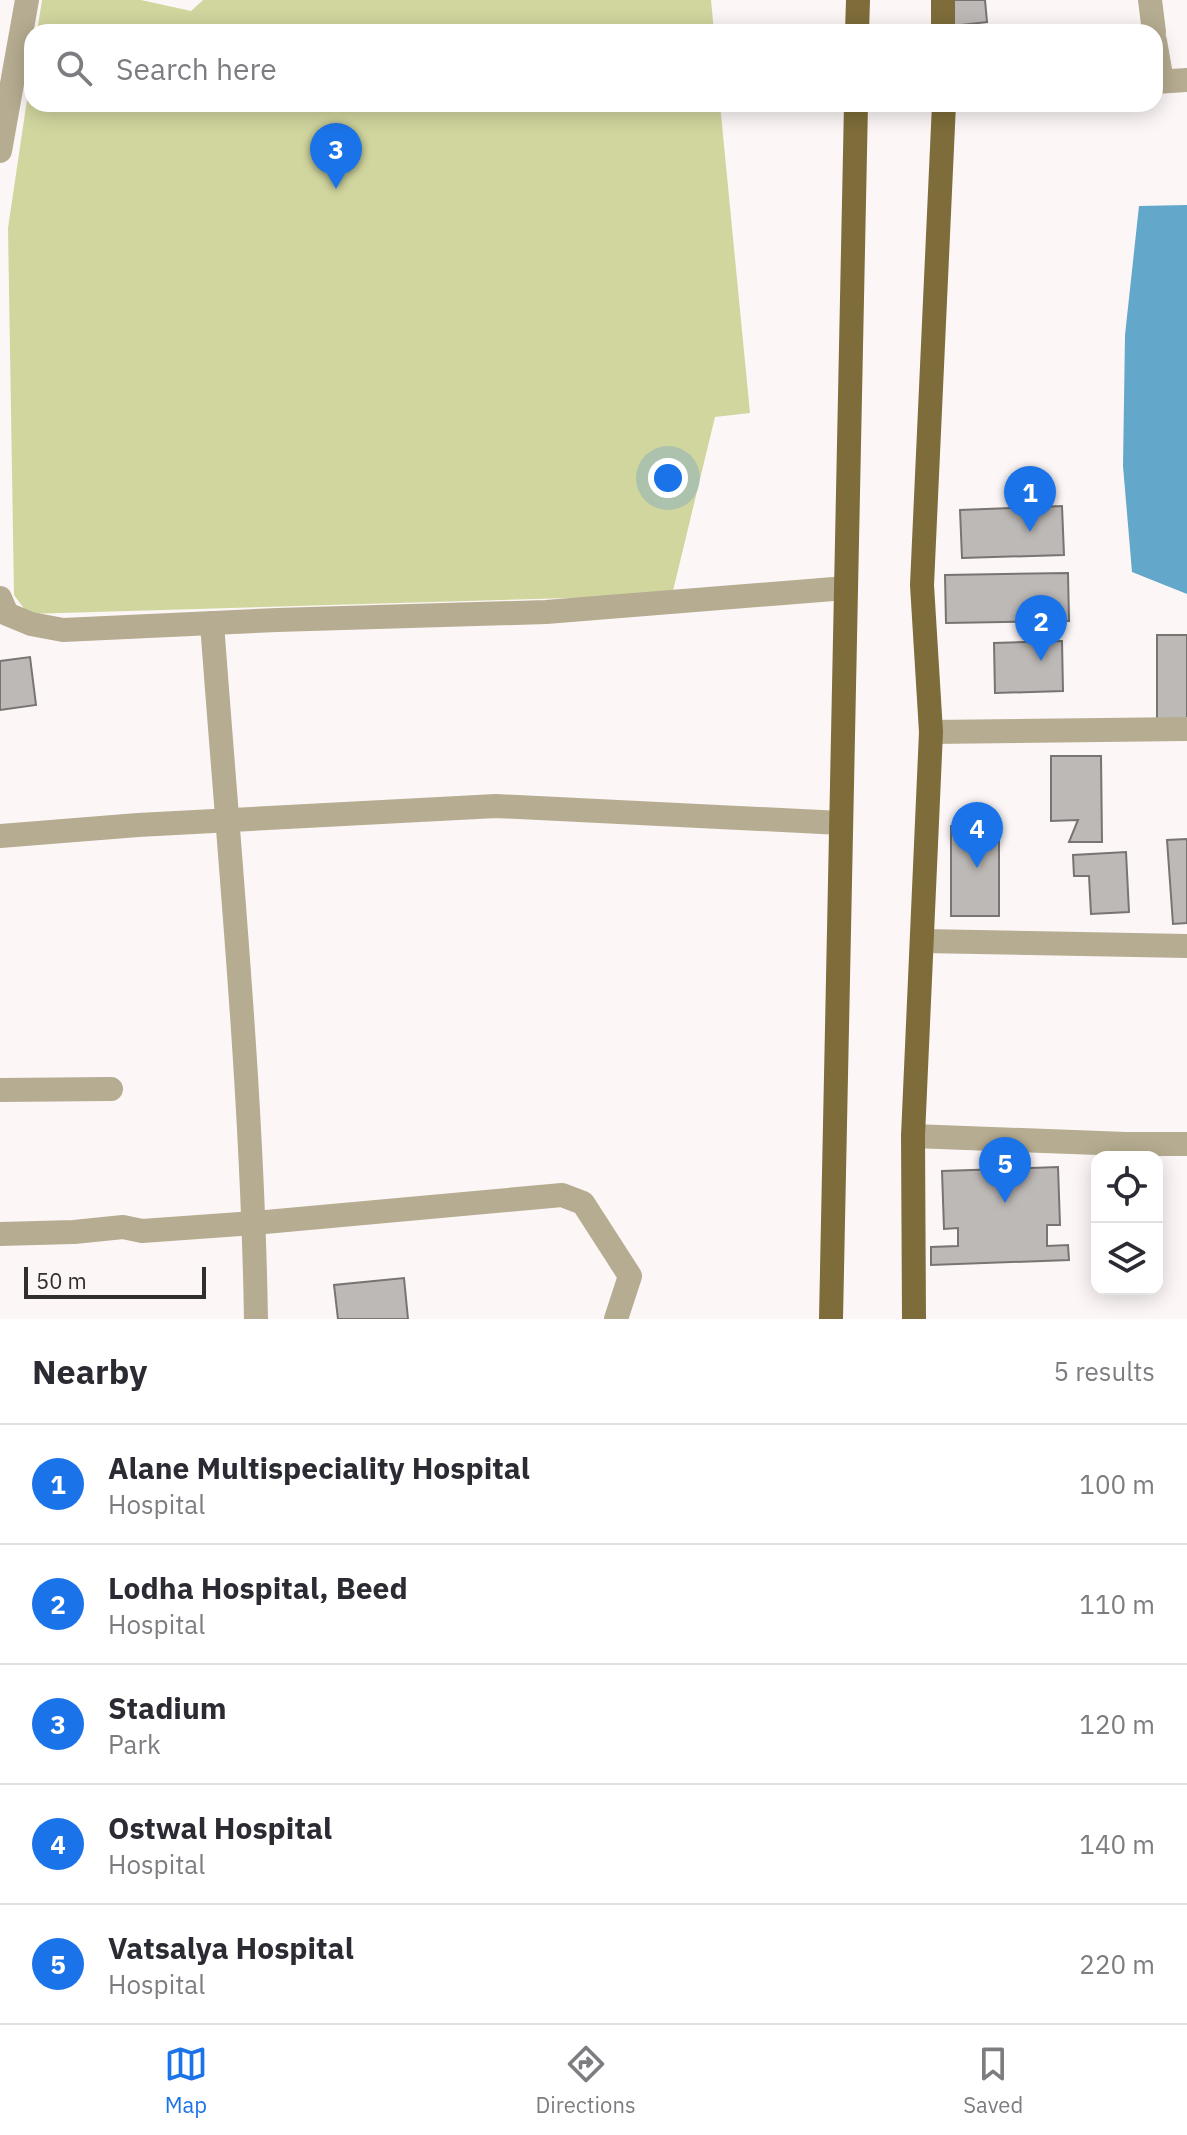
<!DOCTYPE html>
<html lang="en">
<head>
<meta charset="utf-8">
<style>
	:root { --surface:#fff; --page:#f7f7f7; --text:#2b2b33; --muted:#7c7c81; --line:#e1e1e2; --accent:#1a73e8 }
	body { margin:0; font-family:"IBM Plex Sans",sans-serif; background:var(--page); color:var(--text) }
	.controls { position:absolute; right:24px; bottom:24px; display:grid; overflow:hidden; border-radius:16px; box-shadow:0 4px 20px #0003 }
	.controls button { width:72px; height:72px; display:grid; place-items:center; padding:0; border:0; border-bottom:2px solid var(--line); background:var(--surface); color:var(--text); font:40px sans-serif }
	.scale { position:absolute; left:24px; bottom:20px; width:182px; box-sizing:border-box; padding-left:8px; border:4px solid #312f2e; border-top:0; font-size:22px; line-height:28px; white-space:nowrap; color:#312f2e; -webkit-text-stroke:6px #fcf7f6; paint-order:stroke }
	.you { position:absolute; left:668px; top:478px; width:28px; height:28px; margin:-20px; border:6px solid #fff; border-radius:50%; background:#1a73e8; box-shadow:0 0 0 12px #1a73e833 }
	.badge { display:grid; place-items:center; width:52px; height:52px; border-radius:50%; background:var(--accent); color:#fff; font-size:26px; font-weight:700 }
	.pin { position:absolute; translate:-50% -66px; filter:drop-shadow(0 2px 4px #0008) }
	.pin::after { content:''; position:absolute; top:42px; width:28px; height:24px; background:inherit; clip-path:polygon(0 0,100% 0,50% 100%) }
	.list { margin:0; padding:0; list-style:none }
	h2 { display:flex; justify-content:space-between; align-items:center; height:104px; margin:0; padding:0 32px; font-size:34px }
	h2 small { font-size:26px; font-weight:400; color:var(--muted) }
	.list li { display:grid; grid-template-columns:52px 1fr auto; gap:24px; align-items:center; box-sizing:border-box; height:120px; padding:0 32px; border-top:2px solid var(--line) }
	.list b { display:block; font-size:30px; white-space:nowrap }
	.list p { margin:0; font-size:26px; white-space:nowrap; color:var(--muted) }
	.list em { font-size:26px; font-style:normal; color:var(--muted) }
	.icon { flex:none; width:44px; height:44px; fill:none; stroke:currentColor; stroke-width:2; stroke-linecap:round; stroke-linejoin:round }
	.map { position:relative; flex:none; width:1187px; height:1319px; overflow:hidden }
	.search { position:absolute; background:var(--surface); box-shadow:0 4px 20px #0003; left:24px; right:24px; top:24px; height:88px; display:flex; align-items:center; gap:20px; box-sizing:border-box; padding:0 28px; border-radius:24px; color:var(--muted); font-size:30px }
	.sheet { height:704px; background:var(--surface) }
	nav { display:flex; justify-content:space-around; align-items:center; box-sizing:border-box; height:112px; border-top:2px solid var(--line); background:var(--surface); font-size:22px; color:var(--muted) }
	nav a { display:grid; justify-items:center; gap:4px }
	nav .on { color:var(--accent) }
	.map>svg:first-child { display:block }
</style>
</head>
<body>
<div class="map">
<svg width="1187" height="1319" viewBox="0 0 1187 1319">
	<rect width="100%" height="100%" fill="#fcf7f6"/>
	<!-- green -->
	<g fill="#d1d69f">
		<path d="M42 0H141L191 11 203 0H711L714 32H37Z"/>
		<path d="M32 66V104H720L750 413 715 417 672 595 28 614 14 595 8 228Z"/>
	</g>
	<!-- water -->
	<path fill="#63a7ca" d="M1187 205V594L1132 572 1123 466 1125 335 1139 206Z"/>
	<!-- building -->
	<g fill="#bdb9b7" stroke="#777472" stroke-width="2">
		<path d="M949 0H985L987 22 952 26Z"/>
		<path d="M1062 506 1064 555 962 558 960 510Z"/>
		<path d="M1068 573 1069 621 946 623 945 575Z"/>
		<rect x="1157" y="635" width="30" height="87"/>
		<path d="M1062 641 1063 691 995 693 994 643Z"/>
		<path d="M30 657 36 705 0 710V661Z"/>
		<path d="M1051 756H1101L1102 842H1069L1078 820 1051 821Z"/>
		<path d="M951 826 999 827V916H951Z"/>
		<path d="M1187 839V923L1173 924 1167 840Z"/>
		<path d="M1126 852 1129 912 1091 914 1089 876H1074L1073 855Z"/>
		<path d="M1058 1167 1060 1225H1047V1246L1068 1245 1069 1260 931 1265V1247L958 1246V1228L944 1229 942 1171Z"/>
		<path d="M404 1278 408 1319H338L334 1285Z"/>
	</g>
	<g fill="none" stroke-linecap="round" stroke-linejoin="round">
		<!-- minor -->
		<g stroke="#b6ac91" stroke-width="24">
			<path d="M1150 0 1154 32"/>
			<path d="M1155 41 1162 81"/>
			<path d="M1155 82 1187 80"/>
			<path d="M0 151 27 0"/>
			<path d="M0 598 7 614 31 624 63 630 277 620 546 612 846 588"/>
			<path d="M212 623C229 855 252 1086 256 1319"/>
			<path d="M931 732 1187 729"/>
			<path d="M0 836 138 825 496 806 841 823"/>
			<path d="M922 941 1187 946"/>
			<path d="M0 1090 111 1089"/>
			<path d="M913 1136 1126 1144H1187"/>
			<path d="M0 1234 74 1232 123 1227 142 1231 254 1223 562 1195 583 1203 630 1276 616 1319"/>
		</g>
		<!-- major -->
		<g stroke="#7e6d3a" stroke-width="24">
			<path d="M943 0V32"/>
			<path d="M857 32 858 0"/>
			<path d="M831 1319 856 104"/>
			<path d="M914 1319 913 1136 931 732 922 585 944 104"/>
		</g>
	</g>
</svg>
<div class="controls">
<button><svg class="icon" aria-label="locate" viewBox="0 0 24 24"><circle cx="12" cy="12" r="6"/><path d="M12 2v4M12 18v4M2 12h4M18 12h4"/></svg></button>
<button><svg class="icon" aria-label="layers" viewBox="0 0 24 24"><path d="M12 4l9 5-9 5-9-5zM3 14l9 5 9-5"/></svg></button>
</div>
<div class="scale">50 m</div>
<div class="you"></div>
<div class="pin badge" style="left:1030px;top:532px">1</div>
<div class="pin badge" style="left:1041px;top:661px">2</div>
<div class="pin badge" style="left:336px;top:189px">3</div>
<div class="pin badge" style="left:977px;top:868px">4</div>
<div class="pin badge" style="left:1005px;top:1203px">5</div>
<div class="search"><svg class="icon" aria-label="search" viewBox="0 0 24 24"><circle cx="10" cy="10" r="6"/><path d="M15 15l6 6"/></svg>Search here</div>
</div>
<section class="sheet">
<h2>Nearby<small>5 results</small></h2>
<ul class="list">
<li><span class="badge">1</span><div><b>Alane Multispeciality Hospital</b><p>Hospital</p></div><em>100 m</em></li>
<li><span class="badge">2</span><div><b>Lodha Hospital, Beed</b><p>Hospital</p></div><em>110 m</em></li>
<li><span class="badge">3</span><div><b>Stadium</b><p>Park</p></div><em>120 m</em></li>
<li><span class="badge">4</span><div><b>Ostwal Hospital</b><p>Hospital</p></div><em>140 m</em></li>
<li><span class="badge">5</span><div><b>Vatsalya Hospital</b><p>Hospital</p></div><em>220 m</em></li>
</ul>
</section>
<nav>
<a class="on"><svg class="icon" aria-label="map" viewBox="0 0 24 24"><path d="M3 6l6-2 6 2 6-2v14l-6 2-6-2-6 2zM9 4v14M15 6v14"/></svg>Map</a>
<a><svg class="icon" aria-label="directions" viewBox="0 0 24 24"><path d="M12 3l9 9-9 9-9-9zM9 14v-3h6M13 9l2 2-2 2"/></svg>Directions</a>
<a><svg class="icon" aria-label="saved" viewBox="0 0 24 24"><path d="M7 4h10v16l-5-4-5 4z"/></svg>Saved</a>
</nav>
</body>
</html>
